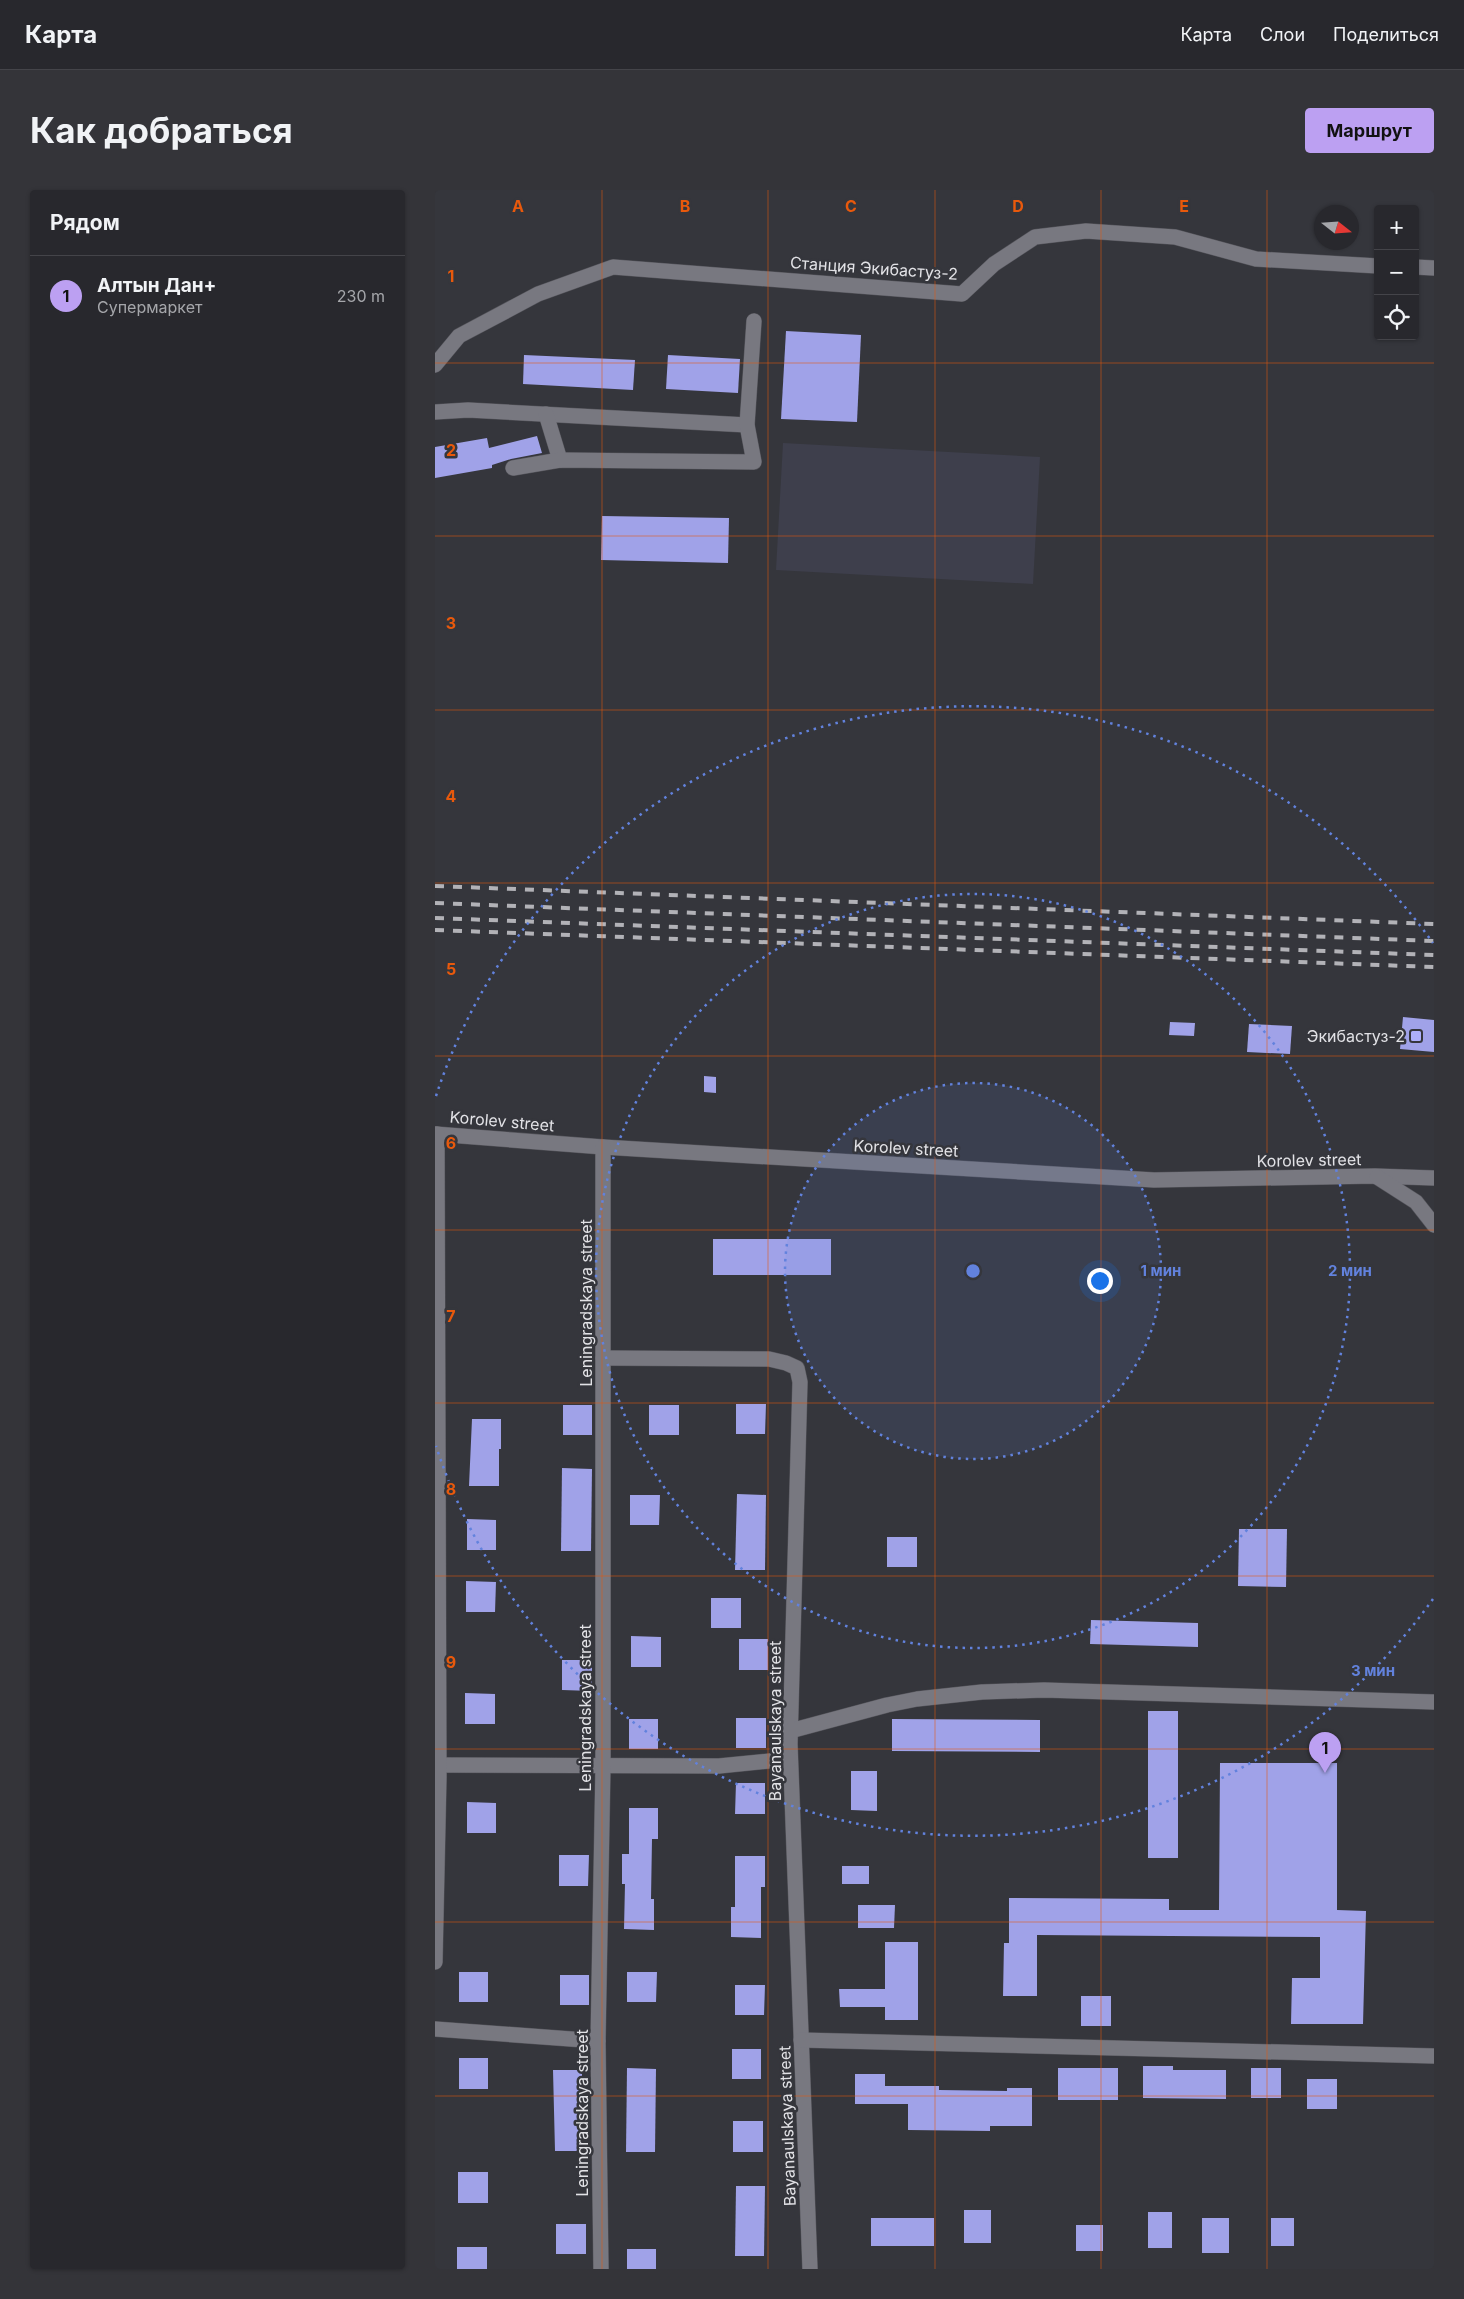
<!DOCTYPE html>
<html lang="ru">
<head>
<meta charset="utf-8">
<style>
	:root { --surface:#28282d; --page:#343439; --text:#f1f3f6; --muted:#a5a6aa; --line:#444449; --accent:#bca0f2 }
	body { margin:0; font-family:Inter,sans-serif; background:var(--page); color:var(--text) }
	.controls { position:absolute; right:15px; top:15px; display:grid; overflow:hidden; border-radius:5px; box-shadow:0 1px 4px #0004 }
	.controls button { width:45px; height:45px; display:grid; place-items:center; padding:0; border:0; border-bottom:1px solid var(--line); background:var(--surface); color:var(--text); font:25px sans-serif }
	.compass { position:absolute; left:879px; top:15px; width:45px; height:45px; border-radius:50%; background:var(--surface); box-shadow:0 1px 4px #0004; rotate:107deg }
	.you { position:absolute; left:664px; top:1090px; width:18px; height:18px; margin:-12px; border:4px solid #fff; border-radius:50%; background:#1a73e8; box-shadow:0 0 0 8px #1a73e833 }
	.badge { display:grid; place-items:center; width:32px; height:32px; border-radius:50%; background:var(--accent); color:#111; font-size:16px; font-weight:700 }
	.pin { position:absolute; translate:-50% -41px; filter:drop-shadow(0 1px 2px #0008) }
	.pin::after { content:''; position:absolute; top:26px; width:18px; height:15px; background:inherit; clip-path:polygon(0 0,100% 0,50% 100%) }
	.list { margin:0; padding:0; list-style:none }
	h2 { display:flex; justify-content:space-between; align-items:center; height:65px; margin:0; padding:0 20px; font-size:21px }
	h2 small { font-size:16px; font-weight:400; color:var(--muted) }
	.list li { display:grid; grid-template-columns:32px 1fr auto; gap:15px; align-items:center; box-sizing:border-box; height:80px; padding:0 20px; border-top:1px solid var(--line) }
	.list b { display:block; font-size:19px; white-space:nowrap }
	.list p { margin:0; font-size:16px; white-space:nowrap; color:var(--muted) }
	.list em { font-size:16px; font-style:normal; color:var(--muted) }
	.icon { flex:none; width:28px; height:28px; fill:none; stroke:currentColor; stroke-width:2; stroke-linecap:round; stroke-linejoin:round }
	.map { position:relative; flex:none; width:999px; height:2079px; overflow:hidden; border-radius:5px }
	header { display:flex; align-items:center; gap:30px; box-sizing:border-box; height:70px; padding:0 25px; background:var(--surface); border-bottom:1px solid var(--line) }
	header strong { font-size:24px }
	nav { display:flex; gap:28px; margin-inline-start:auto; font-size:18px }
	.intro { display:flex; align-items:center; justify-content:space-between; box-sizing:border-box; height:120px; padding:0 30px }
	h1 { margin:0; font-size:35px }
	.button { padding:12px 22px; border-radius:5px; background:var(--accent); color:#111; font-size:18px; font-weight:700 }
	main { display:flex; gap:30px; padding:0 30px }
	aside { flex:1; background:var(--surface); border-radius:5px; box-shadow:0 1px 4px #0004 }
	.map>svg:first-child { display:block }
</style>
</head>
<body>
<header>
<strong>Карта</strong>
<nav><a>Карта</a><a>Слои</a><a>Поделиться</a></nav>
</header>
<div class="intro"><h1>Как добраться</h1><a class="button">Маршрут</a></div>
<main>
<aside>
<h2>Рядом<small></small></h2>
<ul class="list">
<li><span class="badge">1</span><div><b>Алтын Дан+</b><p>Супермаркет</p></div><em>230 m</em></li>
</ul>
</aside>
<div class="map">
<svg width="999" height="2079" viewBox="0 0 999 2079">
	<rect width="100%" height="100%" fill="#35363c"/>
	<!-- built -->
	<path fill="#3e3f4c" d="M348 253 605 267 598 394 341 380Z"/>
	<!-- building -->
	<g fill="#a0a2e8">
		<path d="M351 141 426 145 422 232 346 229Z"/>
		<path d="M89 165 200 170 198 200 88 194Z"/>
		<path d="M233 165 305 169 303 203 231 199Z"/>
		<path d="M102 246 107 263 76 269 57 275V278L0 288V257L52 248 54 258Z"/>
		<path d="M167 326 294 328 293 373 166 370Z"/>
		<path d="M968 827 999 830V862L965 859Z"/>
		<path d="M735 832 760 833 759 846 734 845Z"/>
		<path d="M814 834 857 836 855 864 812 862Z"/>
		<path d="M269 886 281 887V903L269 902Z"/>
		<rect x="278" y="1049" width="118" height="36"/>
		<path d="M301 1214H331L330 1244H301Z"/>
		<rect x="128" y="1215" width="29" height="30"/>
		<rect x="214" y="1215" width="30" height="30"/>
		<path d="M37 1229H66V1259H64V1296H34Z"/>
		<path d="M127 1278 157 1279 156 1361H126Z"/>
		<path d="M302 1304 331 1305 330 1380H300Z"/>
		<path d="M195 1305H225L224 1335H195Z"/>
		<path d="M32 1329 61 1330V1360H32Z"/>
		<path d="M804 1339H852L851 1397 803 1396Z"/>
		<rect x="452" y="1347" width="30" height="30"/>
		<path d="M31 1391 61 1392 60 1422H31Z"/>
		<rect x="276" y="1408" width="30" height="30"/>
		<path d="M656 1430 763 1433V1457L655 1454Z"/>
		<path d="M196 1446 226 1447V1477H196Z"/>
		<rect x="304" y="1449" width="29" height="31"/>
		<path d="M127 1470H157V1501L127 1500Z"/>
		<path d="M30 1503 60 1504V1534H30Z"/>
		<rect x="713" y="1521" width="30" height="147"/>
		<rect x="301" y="1528" width="30" height="30"/>
		<rect x="194" y="1529" width="29" height="30"/>
		<path d="M457 1529 605 1530V1562L457 1561Z"/>
		<path d="M785 1573H902V1720L931 1721 928 1834H856L857 1788H885V1747L602 1745V1806H568L569 1753H574V1708L734 1709V1720H784Z"/>
		<path d="M416 1581H442V1621L416 1620Z"/>
		<path d="M301 1593H330V1624H300Z"/>
		<path d="M32 1612 61 1613V1643H32Z"/>
		<path d="M194 1618H223V1649H217L216 1709H219V1740L189 1739 190 1694H187V1664H194Z"/>
		<path d="M124 1665H154L153 1696H124Z"/>
		<path d="M300 1666H330V1697H326V1748L296 1747V1717H300Z"/>
		<rect x="407" y="1676" width="27" height="18"/>
		<path d="M423 1715H460L459 1738H423Z"/>
		<path d="M450 1752H483V1830H450V1817H405L404 1799H450Z"/>
		<rect x="24" y="1782" width="29" height="30"/>
		<path d="M192 1782H222L221 1812H192Z"/>
		<rect x="125" y="1785" width="29" height="30"/>
		<path d="M300 1795H330L329 1825H300Z"/>
		<rect x="646" y="1806" width="30" height="30"/>
		<rect x="297" y="1859" width="29" height="30"/>
		<rect x="24" y="1868" width="29" height="31"/>
		<path d="M708 1876H738V1880H791V1909L708 1908Z"/>
		<path d="M192 1878 221 1879 220 1962H191Z"/>
		<rect x="623" y="1878" width="60" height="32"/>
		<rect x="816" y="1878" width="30" height="30"/>
		<path d="M118 1880H147V1931H150V1961H120Z"/>
		<path d="M420 1884H450V1896H504V1900L572 1901V1898H597V1936H555V1941L473 1940V1914H420Z"/>
		<rect x="872" y="1889" width="30" height="30"/>
		<rect x="298" y="1931" width="30" height="31"/>
		<rect x="23" y="1982" width="30" height="31"/>
		<path d="M301 1996H330L329 2066H300Z"/>
		<rect x="529" y="2020" width="27" height="33"/>
		<rect x="713" y="2022" width="24" height="36"/>
		<rect x="436" y="2028" width="63" height="28"/>
		<rect x="767" y="2028" width="27" height="35"/>
		<rect x="836" y="2028" width="23" height="28"/>
		<rect x="121" y="2034" width="30" height="30"/>
		<rect x="641" y="2035" width="27" height="26"/>
		<rect x="22" y="2057" width="30" height="22"/>
		<rect x="192" y="2059" width="29" height="20"/>
	</g>
	<g fill="none" stroke-linecap="round" stroke-linejoin="round">
		<defs>
			<g id="minor">
				<path d="M980 77 999 78"/>
				<path d="M0 175 24 146 103 104 178 77 527 104 559 74 600 47 651 41 740 47 821 69 943 76"/>
				<path d="M0 222 33 220 312 235"/>
				<path d="M111 224 125 270"/>
				<path d="M78 278 125 270 319 272 312 235 319 131"/>
				<path d="M0 944 168 957 719 990 940 986 999 988"/>
				<path d="M942 987 981 1012 999 1035"/>
				<path d="M168 1168 334 1169 351 1173 362 1178 365 1192 355 1554 375 2079"/>
				<path d="M355 1541 452 1515 482 1509 547 1502 609 1500 999 1512"/>
				<path d="M0 1575 284 1576 355 1569"/>
				<path d="M0 1772 4 1587 2 944"/>
				<path d="M0 1839 163 1851"/>
				<path d="M366 1850 999 1866"/>
				<path d="M166 2079 163 1851 168 1576V957"/>
			</g>
		</defs>
		<!-- minor casing -->
		<use href="#minor" stroke="#54545a" stroke-width="16"/>
		<!-- minor -->
		<use href="#minor" stroke="#787880" stroke-width="15"/>
		<!-- rail -->
		<g stroke="#b2b2b7" stroke-width="4" stroke-dasharray="9 9" stroke-linecap="butt">
			<path d="M0 696 999 734"/>
			<path d="M0 713 999 751"/>
			<path d="M0 728 999 765"/>
			<path d="M0 740 999 777"/>
		</g>
	</g>
	<!-- grid -->
	<path fill="none" stroke="#e8590c" stroke-width="1" stroke-opacity="0.55" d="M167 0V2079M333 0V2079M500 0V2079M666 0V2079M832 0V2079M0 173H999M0 346H999M0 520H999M0 693H999M0 866H999M0 1040H999M0 1213H999M0 1386H999M0 1559H999M0 1732H999M0 1906H999"/>
	<!-- distance rings -->
	<circle cx="538" cy="1081" r="188" fill="#6282dd" fill-opacity=".12"/>
	<g fill="none" stroke="#6282dd" stroke-width="2.5" stroke-dasharray="2.5 5">
		<circle cx="538" cy="1081" r="188"/>
		<circle cx="538" cy="1081" r="377"/>
		<path d="M998 1409A565 565 0 0 1 1 1256M1 906A565 565 0 0 1 998 753"/>
	</g>
	<!-- markers -->
	<rect fill="#adaffb" stroke="#35363c" stroke-width="2" x="975" y="840" width="12" height="12" rx="2.5"/>
	<g text-anchor="middle" stroke-width="5" stroke-linejoin="round" paint-order="stroke">
		<!-- street labels -->
		<g font-size="16" fill="#e2e2e6" stroke="#35363c">
			<text transform="translate(439 78) rotate(4)" y="6">Станция Экибастуз-2</text>
			<text transform="translate(67 931) rotate(5)" y="6">Korolev street</text>
			<text transform="translate(471 958) rotate(3)" y="6">Korolev street</text>
			<text transform="translate(874 970) rotate(-1)" y="6">Korolev street</text>
			<text transform="translate(151 1113) rotate(-90)" y="6">Leningradskaya street</text>
			<text transform="translate(150 1518) rotate(-90)" y="6">Leningradskaya street</text>
			<text transform="translate(340 1531) rotate(-90)" y="6">Bayanaulskaya street</text>
			<text transform="translate(147 1923) rotate(-90)" y="6">Leningradskaya street</text>
			<text transform="translate(352 1936) rotate(-92)" y="6">Bayanaulskaya street</text>
		</g>
		<!-- poi labels -->
		<g font-size="16" fill="#e2e2e6" stroke="#35363c" text-anchor="end">
			<text x="970" y="852">Экибастуз-2</text>
		</g>
	</g>
	<g font-size="16" text-anchor="middle" font-weight="bold" fill="#e8590c" stroke="#35363c" stroke-width="5" stroke-linejoin="round" paint-order="stroke">
		<text x="83" y="22">A</text>
		<text x="250" y="22">B</text>
		<text x="416" y="22">C</text>
		<text x="583" y="22">D</text>
		<text x="749" y="22">E</text>
		<text x="16" y="92">1</text>
		<text x="16" y="266">2</text>
		<text x="16" y="439">3</text>
		<text x="16" y="612">4</text>
		<text x="16" y="785">5</text>
		<text x="16" y="959">6</text>
		<text x="16" y="1132">7</text>
		<text x="16" y="1305">8</text>
		<text x="16" y="1478">9</text>
	</g>
	<circle cx="538" cy="1081" r="8" fill="#6282dd" stroke="#35363c" stroke-width="2.5"/>
	<g font-size="15" text-anchor="middle" font-weight="bold" fill="#6282dd" stroke="#35363c" stroke-width="5" stroke-linejoin="round" paint-order="stroke">
		<text x="726" y="1086">1 мин</text>
		<text x="915" y="1086">2 мин</text>
		<text x="938" y="1486">3 мин</text>
	</g>
</svg>
<div class="controls">
<button>+</button>
<button>−</button>
<button><svg class="icon" aria-label="locate" viewBox="0 0 24 24"><circle cx="12" cy="12" r="6"/><path d="M12 2v4M12 18v4M2 12h4M18 12h4"/></svg></button>
</div>
<svg class="compass" viewBox="-18 -18 36 36"><path d="M0-13l5 13h-10z" fill="#e53935"/><path d="M0 13l5-13h-10z" fill="#a5a6aa"/></svg>
<div class="you"></div>
<div class="pin badge" style="left:890px;top:1583px">1</div>
</div>
</main>
</body>
</html>
